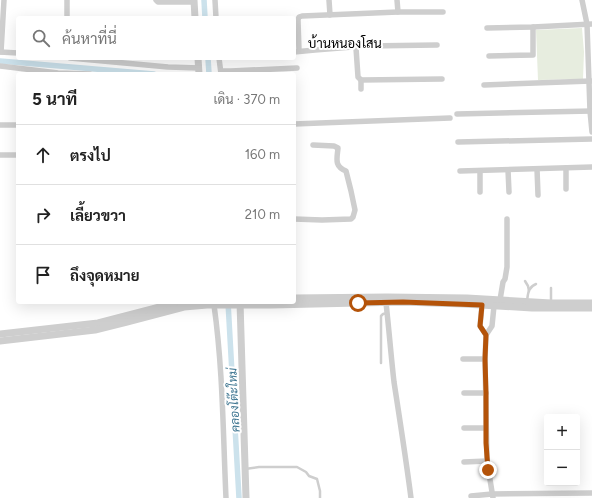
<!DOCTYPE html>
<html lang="th">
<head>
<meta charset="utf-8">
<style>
	:root { --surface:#fff; --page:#f2f2f2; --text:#222; --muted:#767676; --line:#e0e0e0 }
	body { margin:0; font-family:Figtree,Sarabun,sans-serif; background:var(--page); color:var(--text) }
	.controls { position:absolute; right:12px; bottom:12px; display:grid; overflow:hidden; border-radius:4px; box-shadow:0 4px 16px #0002 }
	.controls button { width:36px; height:36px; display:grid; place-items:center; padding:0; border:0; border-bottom:1px solid var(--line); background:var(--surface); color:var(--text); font:20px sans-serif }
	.stop { position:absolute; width:12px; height:12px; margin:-9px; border:3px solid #b45309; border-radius:50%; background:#fff }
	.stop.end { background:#b45309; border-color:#fff; box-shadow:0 1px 4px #0008 }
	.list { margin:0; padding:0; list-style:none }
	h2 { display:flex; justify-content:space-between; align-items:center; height:52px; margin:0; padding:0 16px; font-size:17px }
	h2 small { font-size:13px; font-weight:400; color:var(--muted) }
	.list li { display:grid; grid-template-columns:26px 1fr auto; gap:12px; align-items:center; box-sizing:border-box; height:60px; padding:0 16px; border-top:1px solid var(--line) }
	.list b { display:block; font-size:15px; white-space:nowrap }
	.list em { font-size:13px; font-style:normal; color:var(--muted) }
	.icon { flex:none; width:22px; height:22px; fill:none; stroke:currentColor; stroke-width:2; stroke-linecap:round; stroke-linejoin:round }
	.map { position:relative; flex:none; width:592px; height:498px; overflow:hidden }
	.search { position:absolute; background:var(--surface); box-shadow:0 4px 16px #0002; left:16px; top:16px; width:280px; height:44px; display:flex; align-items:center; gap:10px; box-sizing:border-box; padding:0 14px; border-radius:4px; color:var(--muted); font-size:15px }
	.panel { position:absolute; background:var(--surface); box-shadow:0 4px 16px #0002; left:16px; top:72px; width:280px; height:232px; border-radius:4px }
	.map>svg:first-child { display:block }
</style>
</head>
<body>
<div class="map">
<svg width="592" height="498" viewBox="0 0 592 498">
	<rect width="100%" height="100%" fill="#fff"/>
	<!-- green -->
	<path fill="#e7eddf" d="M582 28 584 52 583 79 538 80 536 30Z"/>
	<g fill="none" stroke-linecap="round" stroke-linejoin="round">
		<!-- canal -->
		<g stroke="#cce2ec" stroke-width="5.5">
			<path d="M204 0 205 18"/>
			<path d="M208 58 209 74"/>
			<path d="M0 61 154 74"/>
			<path d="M228 302 239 498"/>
		</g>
		<!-- service -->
		<g stroke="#cecece" stroke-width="2.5">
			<path d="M525 281 528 286 529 291"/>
			<path d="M527 301C528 294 528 287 536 284"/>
			<path d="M551 303V288"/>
			<path d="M381 363V316L383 314 387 313"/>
			<path d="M245 469 259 467H297L306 472 309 476 317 479 320 491V498"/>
		</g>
		<!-- minor -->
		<g stroke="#cecece" stroke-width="5.5">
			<path d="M156 0 158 2H194"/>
			<path d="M215 0 216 18"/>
			<path d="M329 0 330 15"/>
			<path d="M397 0 398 12"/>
			<path d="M582 0 587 24 590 111 592 132"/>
			<path d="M67 18V0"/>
			<path d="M487 28 533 27 592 24"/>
			<path d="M356 48 358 77 361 80 442 79"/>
			<path d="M299 51 298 20 299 17 302 16 398 12H443"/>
			<path d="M0 52 18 53"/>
			<path d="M1 52 4 0"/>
			<path d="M294 52 315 50 365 46 437 45"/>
			<path d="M489 56 533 55V27"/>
			<path d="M70 58 168 67 199 68"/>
			<path d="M219 58 221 74"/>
			<path d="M0 66 58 73 90 74"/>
			<path d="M221 71H231L297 68"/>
			<path d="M361 80V89"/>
			<path d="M484 85 591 81"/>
			<path d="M457 114 592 111"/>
			<path d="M294 124 450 118"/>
			<path d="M0 125H18"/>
			<path d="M458 142 592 139"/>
			<path d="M0 155H18"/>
			<path d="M566 168V189"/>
			<path d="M537 169 538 195"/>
			<path d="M508 170 509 192"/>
			<path d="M460 171 592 167"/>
			<path d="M480 171V192"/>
			<path d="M294 219 322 220 351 219 353 217 355 210 351 191 346 171C334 166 337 159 338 148L334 146 313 145"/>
			<path d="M500 300 503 282 505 279 507 267V219"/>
			<path d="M386 303C389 329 391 356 394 382 400 421 406 459 411 498"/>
			<path d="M214 305C223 369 223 434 226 498"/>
			<path d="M482 305 480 326 486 335"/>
			<path d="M463 359H485"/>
			<path d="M464 393H486"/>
			<path d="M464 428H486"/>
			<path d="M464 462 487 461"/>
			<path d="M471 496 492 494 592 493"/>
			<path d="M493 498 487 461 485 359 486 335 492 326 494 306"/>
		</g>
		<!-- tertiary -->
		<g stroke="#cecece" stroke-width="7">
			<path d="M194 0 195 18"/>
			<path d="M198 58 199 74"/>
			<path d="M294 298 387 297 467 298 551 303H592"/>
			<path d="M240 302 246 498"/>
			<path d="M0 334 98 323 179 302"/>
			<path d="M0 341 95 330 127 322 184 307 207 305H271L403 302 464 304 532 308H592"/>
		</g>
	</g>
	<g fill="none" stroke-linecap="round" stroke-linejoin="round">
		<!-- route -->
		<path stroke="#b45309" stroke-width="5" d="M358 303 403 302 482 305 480 326 486 335 485 359 486 393V443L488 470"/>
	</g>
	<g text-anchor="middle" stroke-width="4" stroke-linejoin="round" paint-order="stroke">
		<!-- water labels -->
		<g font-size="12" font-style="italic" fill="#407792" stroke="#fff">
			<text transform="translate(234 400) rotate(-93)" y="4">คลองโต๊ะใหม่</text>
		</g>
		<!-- quarter labels -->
		<g font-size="13" fill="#000" stroke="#fff">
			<text x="345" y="48">บ้านหนองโสน</text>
		</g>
	</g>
</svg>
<div class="controls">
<button>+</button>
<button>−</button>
</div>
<div class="stop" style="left:358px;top:303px"></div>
<div class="stop end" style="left:488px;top:470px"></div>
<div class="search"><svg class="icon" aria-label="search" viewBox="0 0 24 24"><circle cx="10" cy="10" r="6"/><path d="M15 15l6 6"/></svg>ค้นหาที่นี่</div>
<section class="panel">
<h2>5 นาที<small>เดิน · 370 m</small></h2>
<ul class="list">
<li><svg class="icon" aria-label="ahead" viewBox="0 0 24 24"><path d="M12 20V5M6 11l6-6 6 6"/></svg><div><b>ตรงไป</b></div><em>160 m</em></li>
<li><svg class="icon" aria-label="right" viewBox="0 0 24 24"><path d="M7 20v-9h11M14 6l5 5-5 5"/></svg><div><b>เลี้ยวขวา</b></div><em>210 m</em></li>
<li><svg class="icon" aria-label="arrive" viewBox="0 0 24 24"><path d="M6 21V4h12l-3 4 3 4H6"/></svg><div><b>ถึงจุดหมาย</b></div></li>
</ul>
</section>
</div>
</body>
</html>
